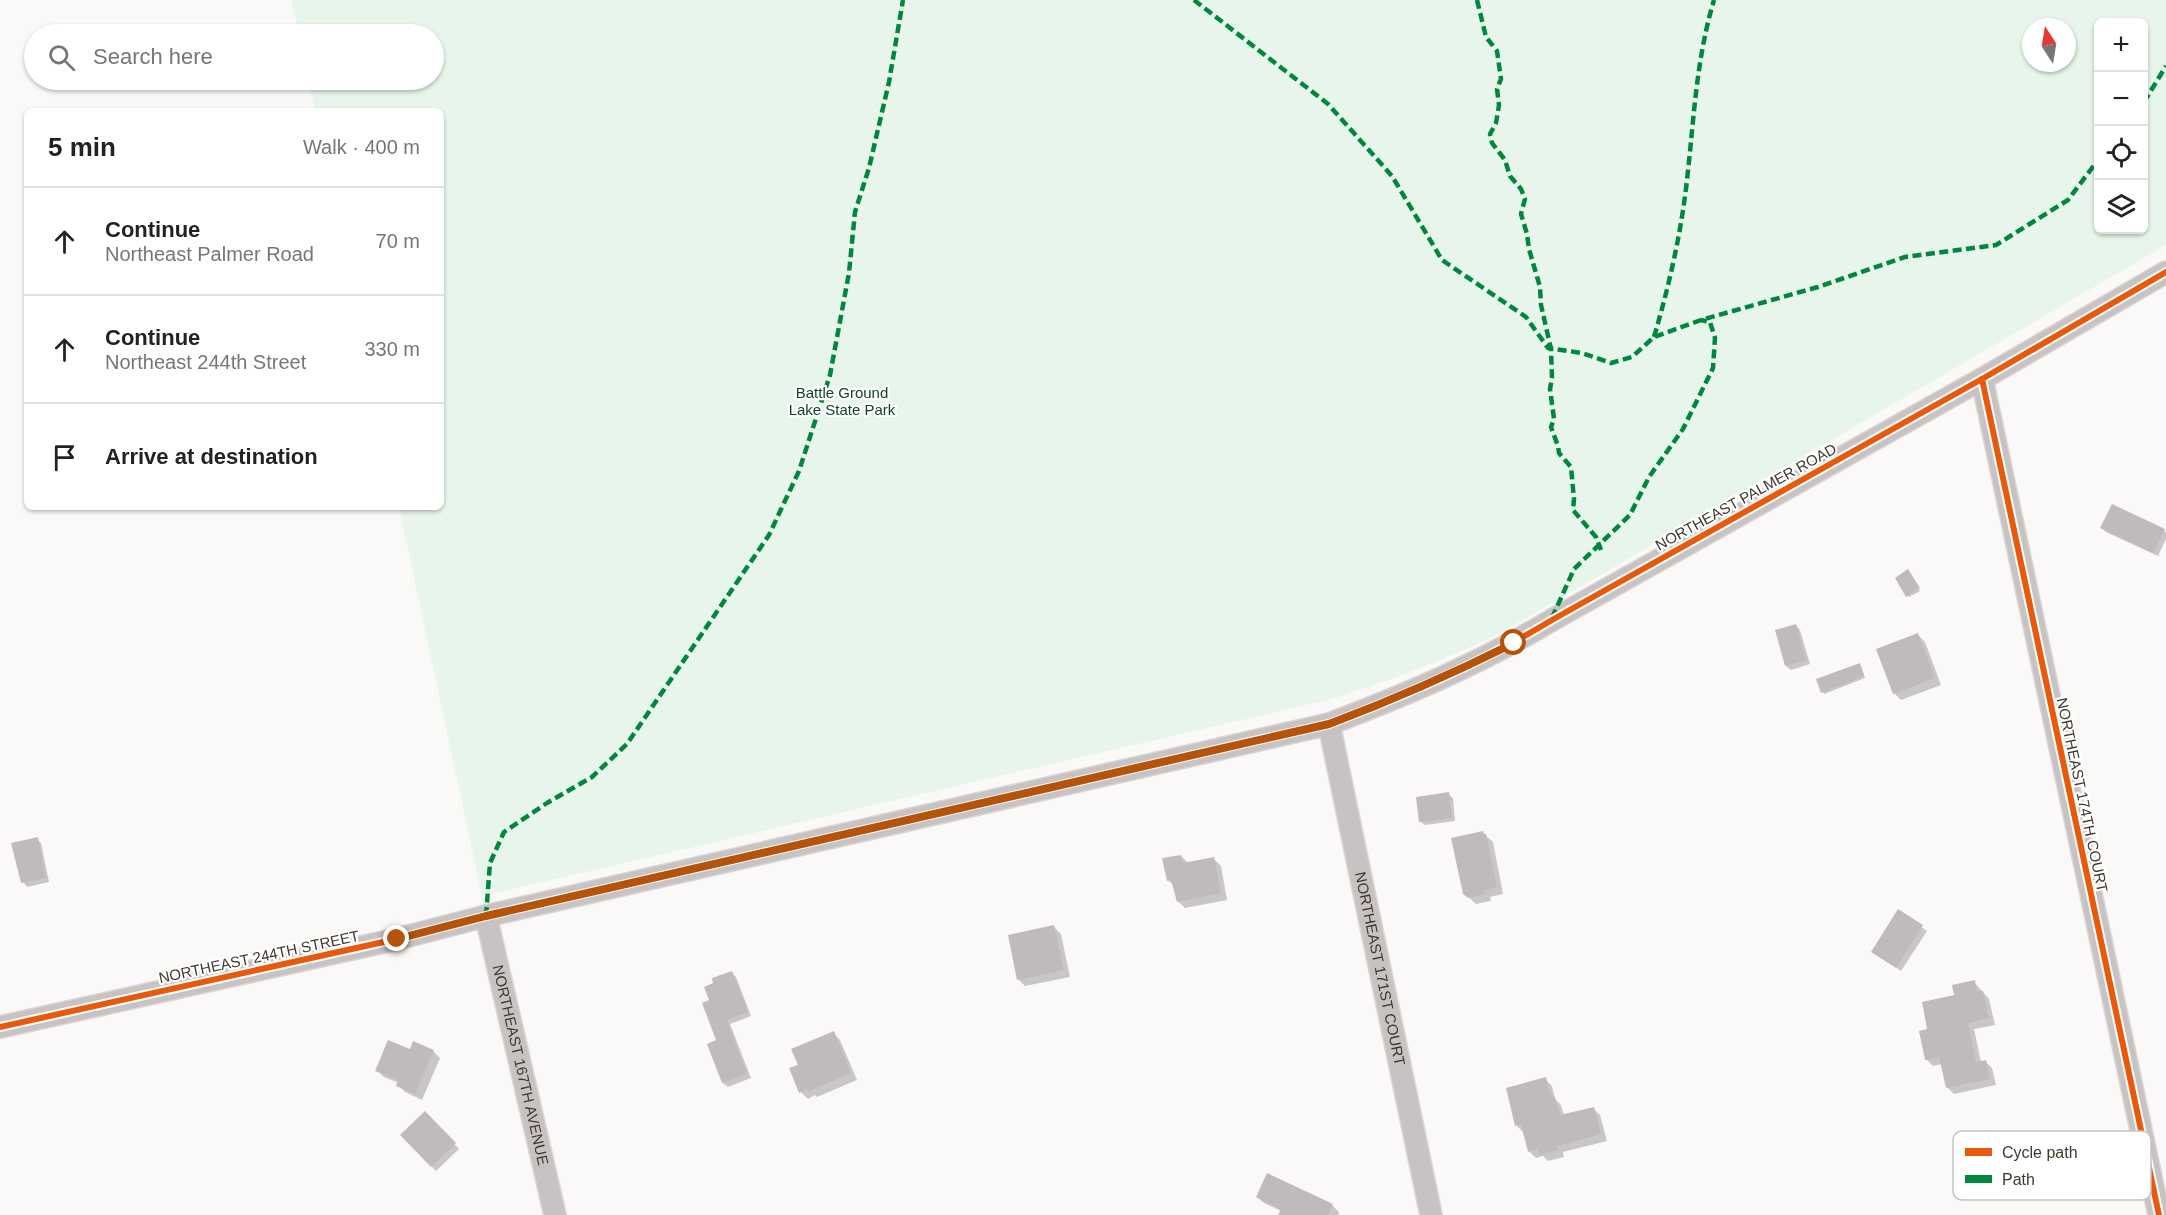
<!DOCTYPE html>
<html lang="en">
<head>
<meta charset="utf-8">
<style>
	:root { --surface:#fff; --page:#f6f6f6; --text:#222; --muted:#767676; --line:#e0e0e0 }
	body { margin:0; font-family:Helvetica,sans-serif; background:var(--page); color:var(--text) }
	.controls { position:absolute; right:18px; top:18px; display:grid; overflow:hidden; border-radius:9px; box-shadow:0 2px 4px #0004 }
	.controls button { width:54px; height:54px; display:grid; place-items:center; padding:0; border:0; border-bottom:2px solid var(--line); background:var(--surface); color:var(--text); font:30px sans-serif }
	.compass { position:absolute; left:2022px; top:18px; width:54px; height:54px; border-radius:50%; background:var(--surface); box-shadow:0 2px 4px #0004; rotate:348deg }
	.stop { position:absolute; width:18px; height:18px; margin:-14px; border:4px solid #b45309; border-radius:50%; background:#fff }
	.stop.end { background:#b45309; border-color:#fff; box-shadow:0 2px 6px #0008 }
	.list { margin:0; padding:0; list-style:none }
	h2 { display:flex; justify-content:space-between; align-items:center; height:78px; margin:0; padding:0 24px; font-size:26px }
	h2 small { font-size:20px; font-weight:400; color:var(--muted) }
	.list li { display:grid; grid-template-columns:39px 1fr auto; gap:18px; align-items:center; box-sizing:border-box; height:108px; padding:0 24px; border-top:2px solid var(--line) }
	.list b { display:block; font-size:22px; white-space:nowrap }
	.list p { margin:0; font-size:20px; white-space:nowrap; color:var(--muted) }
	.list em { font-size:20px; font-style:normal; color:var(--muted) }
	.icon { flex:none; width:33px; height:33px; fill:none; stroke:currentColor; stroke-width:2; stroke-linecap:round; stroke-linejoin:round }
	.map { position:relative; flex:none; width:2166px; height:1215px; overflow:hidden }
	.search { position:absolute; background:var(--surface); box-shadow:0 2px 4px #0004; left:24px; top:24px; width:420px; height:66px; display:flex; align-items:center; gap:15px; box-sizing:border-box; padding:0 21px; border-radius:33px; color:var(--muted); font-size:22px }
	.panel { position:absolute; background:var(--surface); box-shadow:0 2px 4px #0004; left:24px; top:108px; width:420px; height:402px; border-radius:9px }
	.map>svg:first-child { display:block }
</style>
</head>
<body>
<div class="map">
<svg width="2166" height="1215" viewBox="0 0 2166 1215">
	<rect width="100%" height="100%" fill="#fbf9f7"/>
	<!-- green -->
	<path fill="#e7f5ea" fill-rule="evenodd" d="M291 0H2166V245L1499 634C1444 660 1389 681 1332 699L482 896 399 507H441V111H315L308 80H434V34H299ZM2098 22H2144V230H2098ZM2031 27H2067V63H2031Z"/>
	<!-- shadow -->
	<g fill="#0003">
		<path d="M2102 528 2164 530 2166 533V539L2158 556 2106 532Z"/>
		<path d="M1910 573 1920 591 1909 597 1907 596Z"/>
		<path d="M1796 625 1800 630 1810 664 1791 670 1786 666Z"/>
		<path d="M1918 635 1925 642 1941 685 1901 700 1894 693Z"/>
		<path d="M1861 666 1865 678 1824 694 1823 692Z"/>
		<path d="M1448 794 1453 798 1455 821 1425 825 1420 821Z"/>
		<path d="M1486 836 1493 842 1503 894 1490 897 1491 901 1476 904 1464 893Z"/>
		<path d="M37 839 41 843 49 882 27 887 23 882Z"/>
		<path d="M1181 856 1188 863 1214 859 1221 866 1227 900 1185 908 1178 901 1174 886 1168 880Z"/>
		<path d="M1898 911 1927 931 1901 971 1873 952Z"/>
		<path d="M1054 927 1061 934 1070 977 1025 986 1019 980Z"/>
		<path d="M731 972 736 977 751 1016 730 1024 751 1078 728 1087 723 1083 711 1001Z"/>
		<path d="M1974 982 1989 999 1995 1025 1974 1029 1981 1062 1985 1061 1992 1068 1996 1085 1954 1094 1947 1087 1942 1064 1933 1066 1926 1059 1929 1030 1956 996Z"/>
		<path d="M833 1033 840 1040 857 1080 817 1097 815 1095 808 1099 801 1092 800 1066Z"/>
		<path d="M411 1051H433L440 1058 422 1100 405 1092 398 1085 399 1083 384 1077 377 1070Z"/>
		<path d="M1545 1079 1552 1086 1555 1099 1561 1105 1564 1115 1593 1108 1600 1115 1607 1141 1563 1152 1564 1157 1548 1161 1543 1156 1536 1158 1529 1151 1523 1132 1516 1125Z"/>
		<path d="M425 1113 459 1149 436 1171 402 1135Z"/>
		<path d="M1268 1175 1333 1206 1339 1212 1338 1215H1279L1281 1211 1264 1203 1257 1197Z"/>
	</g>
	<!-- building -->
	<g fill="#bebabe">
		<path d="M2112 504 2165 529 2153 553 2100 528Z"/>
		<path d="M1908 569 1920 588 1906 597 1895 578Z"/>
		<path d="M1796 624 1806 660 1785 666 1775 630Z"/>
		<path d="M1918 633 1935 678 1893 694 1876 649Z"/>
		<path d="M1860 663 1864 676 1821 693 1816 679Z"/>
		<path d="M1449 792 1452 818 1419 822 1416 797Z"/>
		<path d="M1483 831 1484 834H1486L1497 887 1484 890 1485 894 1468 898 1463 894 1451 838Z"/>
		<path d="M38 837 46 878 21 883 11 843Z"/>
		<path d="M1181 855 1183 863 1214 857 1221 893 1177 902 1171 880 1167 881 1162 858Z"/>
		<path d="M1898 909 1923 925 1896 968 1871 952Z"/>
		<path d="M1054 925 1064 970 1017 980 1008 935Z"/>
		<path d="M732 971 748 1012 727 1020 747 1074 722 1083 707 1044 716 1040 702 1003 709 1000 704 987 713 983 712 978Z"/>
		<path d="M1975 980 1977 992 1983 991 1989 1018 1968 1023 1976 1062 1986 1060 1990 1079 1946 1088 1939 1057 1925 1060 1919 1031 1927 1029 1922 1002 1954 995 1952 985Z"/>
		<path d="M834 1031 851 1073 809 1091 808 1089 799 1093 789 1068 798 1065 791 1049Z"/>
		<path d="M388 1040 410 1049 413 1041 434 1050 415 1094 396 1086 398 1080 375 1071Z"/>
		<path d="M1546 1077 1550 1094 1555 1097 1560 1115 1594 1107 1601 1134 1557 1146 1558 1150 1539 1155 1538 1149 1528 1152 1521 1124 1515 1126 1506 1088Z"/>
		<path d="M425 1111 456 1143 431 1167 400 1135Z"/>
		<path d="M1267 1173 1333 1204 1328 1215H1278L1281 1209 1256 1197Z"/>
	</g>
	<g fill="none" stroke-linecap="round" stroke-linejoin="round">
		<defs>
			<g id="minor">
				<path d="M1982 379 2159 1215"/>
				<path id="s1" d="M1329 724 1431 1215"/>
				<path id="s2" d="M486 916 555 1215"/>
				<path d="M0 1027 397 939 486 916 1329 724C1406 695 1481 663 1552 620L1982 379 2166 272"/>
			</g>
		</defs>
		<!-- minor casing -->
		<use href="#minor" stroke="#d8d6d4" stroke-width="24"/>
		<!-- minor -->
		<use href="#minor" stroke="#c8c3c2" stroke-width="21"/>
		<!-- quiet -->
		<g stroke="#00873e" stroke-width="4.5" stroke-dasharray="9 4.5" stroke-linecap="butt">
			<path d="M1194 0 1328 104 1392 176 1442 260 1526 317 1548 348 1582 353 1611 363 1632 357 1654 337 1701 320 1818 287 1905 257 1996 245 2068 200 2098 160"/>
			<path d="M1477 0 1486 37 1497 51 1501 79 1497 89 1499 105 1496 123 1490 134 1492 143 1505 160 1510 176 1521 189 1525 199 1521 214 1527 234 1529 249 1540 287 1541 305 1551 349 1552 378 1550 389 1554 419 1551 427 1558 446 1559 453 1571 467 1574 499 1573 510 1596 537 1601 550"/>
			<path d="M2144 102 2166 66"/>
			<path d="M1654 337C1669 286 1681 234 1687 180 1694 119 1696 60 1714 0"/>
			<path d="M1552 618 1574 569 1630 515 1649 477 1683 429 1713 368 1715 338 1710 322 1701 320"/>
			<path d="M486 916 490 863 504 832 547 803 592 777 627 744 769 535 799 471 830 375 849 273 855 212 869 168 889 82 903 0"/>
		</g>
		<defs>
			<g id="cycleway">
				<path d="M1982 379 2159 1215"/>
				<path d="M0 1027 397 939 486 916 1329 724C1406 695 1481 663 1552 620L1982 379 2166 272"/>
			</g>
		</defs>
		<!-- cycleway casing -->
		<use href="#cycleway" stroke="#fff" stroke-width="10"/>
		<!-- cycleway -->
		<use href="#cycleway" stroke="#e8590c" stroke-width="6"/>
	</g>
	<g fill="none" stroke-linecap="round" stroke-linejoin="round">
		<!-- route -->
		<path stroke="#b45309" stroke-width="8" d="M397 939 486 916 1329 724C1393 700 1454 673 1514 643"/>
	</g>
	<g text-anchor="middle" stroke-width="4.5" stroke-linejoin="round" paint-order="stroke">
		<!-- park labels -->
		<g font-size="15" fill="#0c452a" stroke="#fff">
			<text x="842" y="398">Battle Ground<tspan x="842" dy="17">Lake State Park</tspan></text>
		</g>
		<!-- street labels -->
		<g font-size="15" fill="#3f382e" stroke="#fff">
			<text transform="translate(1746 497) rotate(-29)" y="5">NORTHEAST PALMER ROAD</text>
			<text transform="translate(2082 795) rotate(78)" y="5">NORTHEAST 174TH COURT</text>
			<text transform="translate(259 957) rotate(-12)" y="5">NORTHEAST 244TH STREET</text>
			<text dy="5" stroke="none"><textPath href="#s1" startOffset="250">NORTHEAST 171ST COURT</textPath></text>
			<text dy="5" stroke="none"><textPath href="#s2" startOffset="153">NORTHEAST 167TH AVENUE</textPath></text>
		</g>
	</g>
	<!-- legend -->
	<rect x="1953" y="1131" width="198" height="69" rx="9" fill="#fff" stroke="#c5c3c0" stroke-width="1.5"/>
	<rect x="1965" y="1148" width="27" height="8" fill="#e8590c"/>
	<rect x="1965" y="1175" width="27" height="8" fill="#00873e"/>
	<g font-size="16" fill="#3f382e">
		<text x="2002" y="1158">Cycle path</text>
		<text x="2002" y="1185">Path</text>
	</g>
</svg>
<div class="controls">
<button>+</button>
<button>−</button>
<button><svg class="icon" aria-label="locate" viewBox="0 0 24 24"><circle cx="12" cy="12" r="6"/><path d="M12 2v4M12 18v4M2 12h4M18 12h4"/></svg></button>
<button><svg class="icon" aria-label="layers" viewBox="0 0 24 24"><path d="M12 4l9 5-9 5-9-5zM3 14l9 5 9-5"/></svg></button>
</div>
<svg class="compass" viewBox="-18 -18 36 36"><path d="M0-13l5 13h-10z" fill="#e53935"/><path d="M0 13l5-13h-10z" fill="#767676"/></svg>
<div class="stop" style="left:1514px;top:643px"></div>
<div class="stop end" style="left:397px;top:939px"></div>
<div class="search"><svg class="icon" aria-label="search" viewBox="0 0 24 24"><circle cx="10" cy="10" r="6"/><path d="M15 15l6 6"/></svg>Search here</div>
<section class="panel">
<h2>5 min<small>Walk · 400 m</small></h2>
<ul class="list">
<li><svg class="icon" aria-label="ahead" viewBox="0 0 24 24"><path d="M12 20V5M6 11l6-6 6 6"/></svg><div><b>Continue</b><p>Northeast Palmer Road</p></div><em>70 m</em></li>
<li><svg class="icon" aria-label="ahead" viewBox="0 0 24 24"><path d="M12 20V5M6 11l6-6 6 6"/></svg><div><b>Continue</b><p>Northeast 244th Street</p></div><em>330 m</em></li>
<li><svg class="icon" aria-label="arrive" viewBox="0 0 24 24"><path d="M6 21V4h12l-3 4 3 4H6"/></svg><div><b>Arrive at destination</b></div></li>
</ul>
</section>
</div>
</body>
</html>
